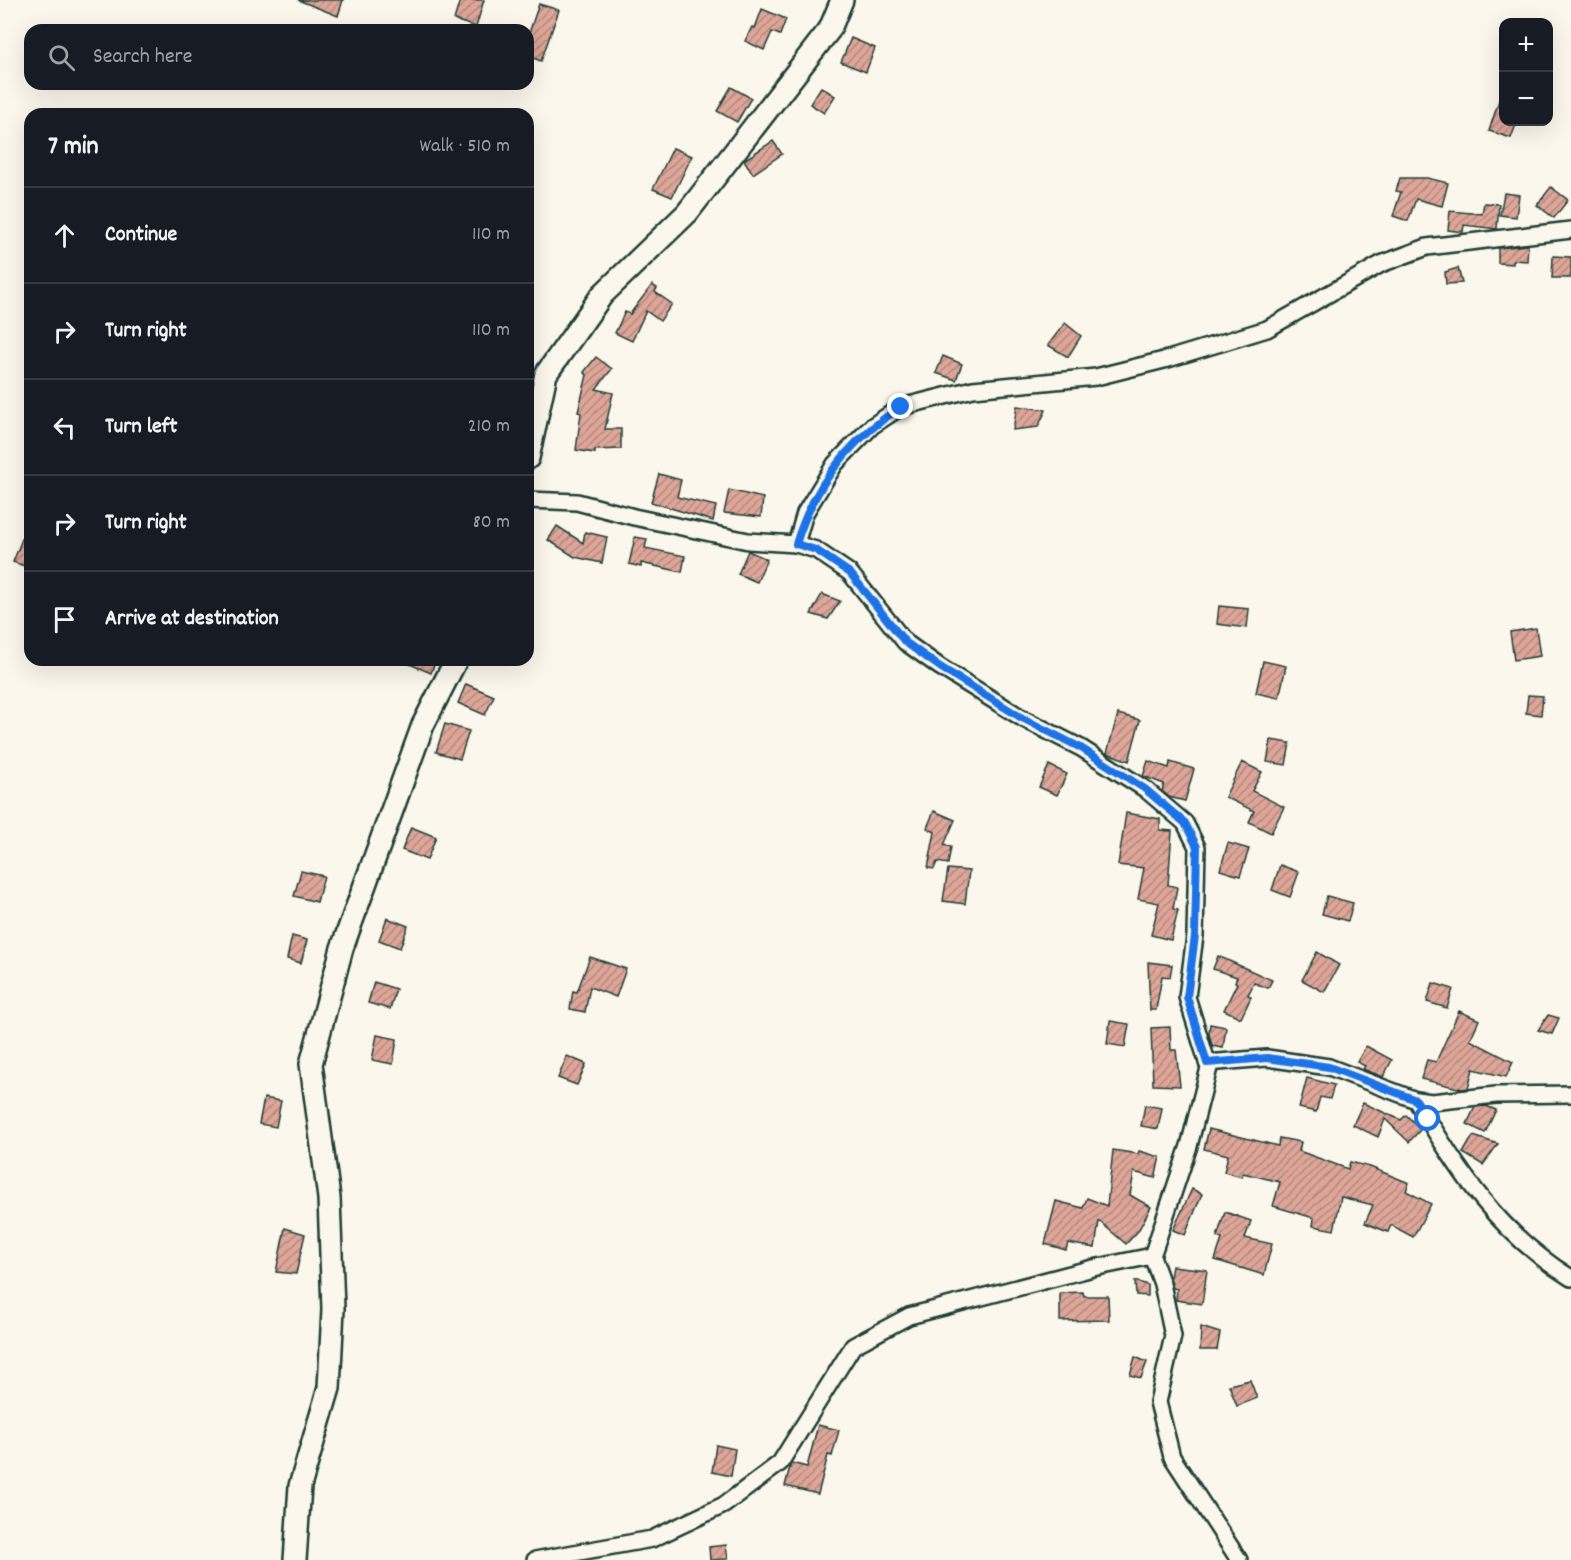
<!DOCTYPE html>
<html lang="en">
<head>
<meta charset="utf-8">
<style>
	:root { --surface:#171b24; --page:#20242c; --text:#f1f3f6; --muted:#9ea1a6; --line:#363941 }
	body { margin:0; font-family:Dekko,sans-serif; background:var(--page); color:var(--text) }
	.controls { position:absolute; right:18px; top:18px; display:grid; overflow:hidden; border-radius:12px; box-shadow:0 6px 24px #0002 }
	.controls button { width:54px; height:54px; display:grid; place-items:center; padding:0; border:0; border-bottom:2px solid var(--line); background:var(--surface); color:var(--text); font:30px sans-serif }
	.stop { position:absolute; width:18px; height:18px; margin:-14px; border:4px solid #1a73e8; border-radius:50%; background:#fff }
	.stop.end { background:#1a73e8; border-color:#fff; box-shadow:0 2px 6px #0008 }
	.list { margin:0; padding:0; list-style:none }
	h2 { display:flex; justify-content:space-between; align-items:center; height:78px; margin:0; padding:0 24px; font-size:26px }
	h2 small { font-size:20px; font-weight:400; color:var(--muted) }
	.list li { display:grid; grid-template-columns:39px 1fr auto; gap:18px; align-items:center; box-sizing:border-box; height:96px; padding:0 24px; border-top:2px solid var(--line) }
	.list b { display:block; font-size:22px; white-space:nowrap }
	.list em { font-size:20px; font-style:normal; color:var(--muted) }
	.icon { flex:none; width:33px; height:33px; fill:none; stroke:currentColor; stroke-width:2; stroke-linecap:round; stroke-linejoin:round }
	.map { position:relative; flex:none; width:1571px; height:1560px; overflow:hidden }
	.search { position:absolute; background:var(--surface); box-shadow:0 6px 24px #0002; left:24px; top:24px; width:510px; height:66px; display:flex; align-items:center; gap:15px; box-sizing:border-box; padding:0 21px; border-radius:18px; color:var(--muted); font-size:22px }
	.panel { position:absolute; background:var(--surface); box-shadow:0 6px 24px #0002; left:24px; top:108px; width:510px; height:558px; border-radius:18px }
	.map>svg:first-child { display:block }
</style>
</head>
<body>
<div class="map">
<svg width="1571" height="1560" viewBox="0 0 1571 1560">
	<defs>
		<pattern id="building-hatch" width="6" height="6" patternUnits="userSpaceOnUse" patternTransform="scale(1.5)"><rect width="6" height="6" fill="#dea599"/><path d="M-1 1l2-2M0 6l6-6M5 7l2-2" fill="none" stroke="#b3887e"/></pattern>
	</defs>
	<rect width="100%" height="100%" fill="#fbf7ec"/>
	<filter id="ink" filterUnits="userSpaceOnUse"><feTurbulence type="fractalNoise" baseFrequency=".0167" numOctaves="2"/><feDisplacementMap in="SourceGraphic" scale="12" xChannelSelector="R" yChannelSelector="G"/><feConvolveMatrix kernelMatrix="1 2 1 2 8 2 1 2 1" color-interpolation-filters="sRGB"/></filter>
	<g filter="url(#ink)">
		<!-- building -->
		<g fill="url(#building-hatch)" stroke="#1f3d34" stroke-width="1.5">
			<path d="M298 0H343L338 16Z"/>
			<path d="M460 0H484L476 27 454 20Z"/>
			<path d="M539 4 559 10 541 61 528 56V36Z"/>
			<path d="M762 9 786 19 780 35 772 32 764 50 745 41 752 27 755 28Z"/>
			<path d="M851 38 875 48 866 72 841 62Z"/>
			<path d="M731 87 751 98 737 122 717 111Z"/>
			<path d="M821 87 835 96 824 113 810 104Z"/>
			<path d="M1501 94H1503V122H1517L1511 138 1489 131Z"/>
			<path d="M773 141 782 154 753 174 744 160Z"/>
			<path d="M673 148 692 156 672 197 653 189Z"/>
			<path d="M1400 178H1427L1448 183 1442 206 1416 199 1408 221 1393 216 1401 192 1396 191Z"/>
			<path d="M1551 187 1568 200 1554 218 1537 205Z"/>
			<path d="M1504 193 1519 195 1516 217 1500 215Z"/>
			<path d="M1484 203 1499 204 1497 229 1464 225 1463 232 1448 230 1450 211 1482 214Z"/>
			<path d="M1528 245 1527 261 1513 260V264L1498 263V248Z"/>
			<path d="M1553 256 1571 257V278H1552Z"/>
			<path d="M1458 268 1462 283 1446 284 1445 272Z"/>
			<path d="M652 285 657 288 655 292 672 304 660 321 646 311 632 341 615 333 625 312 630 314Z"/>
			<path d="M1065 323 1081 336 1068 357 1048 345Z"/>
			<path d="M943 356 962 364 956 380 936 373Z"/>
			<path d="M596 357 612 369 596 389 613 393 605 429H621V449L595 450V453L576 450 581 413 578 412 587 375 584 372Z"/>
			<path d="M1017 406 1046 410 1038 427 1013 430Z"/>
			<path d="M659 474 681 480 677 497 716 506 713 521 651 502Z"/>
			<path d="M729 490 763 498 761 517 724 513Z"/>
			<path d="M29 521 30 522V568L13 562Z"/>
			<path d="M557 526 583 543 585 532 607 537 602 563 575 557 548 540Z"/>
			<path d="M635 537 647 539 645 548 685 556 682 572 641 563V567L629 564Z"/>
			<path d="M748 551 767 559 757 582 738 574Z"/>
			<path d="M822 594 840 601 828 619 811 614Z"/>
			<path d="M1219 606 1249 609 1247 628 1217 624Z"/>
			<path d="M1536 628 1540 656 1514 660 1510 632Z"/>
			<path d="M400 660H436L431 673Z"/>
			<path d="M1263 661 1286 666 1279 698 1256 693Z"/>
			<path d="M466 684 494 696 485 715 458 703Z"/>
			<path d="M1528 695 1543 696 1541 715 1526 713Z"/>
			<path d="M1118 714 1140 720 1129 761 1107 753Z"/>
			<path d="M445 724 469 731 460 759 436 752Z"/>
			<path d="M1271 740 1290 743 1286 765 1267 762Z"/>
			<path d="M1148 761 1169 768 1170 762 1194 769 1185 801 1169 797 1162 791 1164 784 1143 776Z"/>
			<path d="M1242 762 1262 772 1252 791 1284 807 1271 833 1249 822 1254 811 1225 797Z"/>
			<path d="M1049 765 1067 774 1057 795 1039 787Z"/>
			<path d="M934 811 955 820 944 845 951 847 948 864 937 862 934 869 928 868 935 832 927 828Z"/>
			<path d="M1126 813 1160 819V830L1172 831 1168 885 1177 887 1173 909 1178 910 1171 940 1151 935 1159 903 1138 899 1144 868 1118 865Z"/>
			<path d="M411 827 436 837 427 860 402 850Z"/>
			<path d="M1228 843 1249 849 1240 876 1220 870Z"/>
			<path d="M1280 865 1299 872 1290 897 1272 890Z"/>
			<path d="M948 869 969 871 965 904 943 901Z"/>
			<path d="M301 871 324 876 317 902 294 896Z"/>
			<path d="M1327 896 1353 903 1348 921 1322 914Z"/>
			<path d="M387 918 408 926 400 948 379 940Z"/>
			<path d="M292 936 307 940 301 963 287 959Z"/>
			<path d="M1317 952 1339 965 1324 992 1302 980Z"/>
			<path d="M1218 956 1272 980 1268 988 1254 983 1248 995 1251 997 1241 1018 1224 1010 1237 983 1235 982 1237 977 1213 969Z"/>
			<path d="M590 957 626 969 616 997 590 987 585 1012 570 1009 573 991 577 992Z"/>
			<path d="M1148 962 1172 965 1170 977 1162 976 1156 1010H1150Z"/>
			<path d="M374 982 396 989 390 1009 368 1003Z"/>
			<path d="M1433 983 1453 989 1447 1008 1427 1002Z"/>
			<path d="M1459 1011 1479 1020 1470 1040 1513 1062 1506 1077 1473 1069 1468 1088 1462 1089 1421 1079 1427 1060 1436 1062Z"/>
			<path d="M1548 1015 1559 1018 1552 1034 1538 1030Z"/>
			<path d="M1110 1021 1129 1024 1125 1047 1107 1044Z"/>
			<path d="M1210 1024 1226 1027 1223 1048 1212 1046 1209 1034Z"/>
			<path d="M1170 1027 1171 1050H1176L1180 1086 1153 1085 1151 1028Z"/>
			<path d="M377 1035 397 1039 393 1064 372 1060Z"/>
			<path d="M1366 1046 1392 1060 1383 1077 1363 1069 1365 1066 1357 1062Z"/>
			<path d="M567 1056 586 1064 577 1085 558 1078Z"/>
			<path d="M1307 1078 1334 1085 1330 1099 1320 1097 1316 1112 1299 1108Z"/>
			<path d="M264 1098 281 1101 276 1127 259 1124Z"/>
			<path d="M1363 1103 1401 1120 1406 1115 1421 1129 1409 1142 1385 1119 1378 1137 1353 1125Z"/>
			<path d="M1145 1105 1162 1108 1158 1129 1141 1126Z"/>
			<path d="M1486 1106 1496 1110 1485 1133 1467 1124 1475 1107Z"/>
			<path d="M1209 1129 1278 1146 1279 1138 1301 1142 1299 1151 1348 1169 1350 1162 1370 1167 1409 1183 1406 1191 1431 1204 1413 1237 1391 1225 1388 1232 1365 1223 1373 1205 1341 1197 1334 1230 1313 1226 1314 1218 1273 1206 1280 1182 1243 1173 1242 1177 1224 1172 1228 1155 1204 1149Z"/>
			<path d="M1473 1136 1498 1144 1483 1165 1463 1153Z"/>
			<path d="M1113 1150 1138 1154 1139 1151 1160 1157 1155 1178 1134 1172 1130 1195 1151 1207 1138 1231 1126 1244 1099 1221 1095 1248 1068 1243 1066 1250 1045 1244 1056 1201 1083 1208 1087 1198 1107 1206Z"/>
			<path d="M1192 1189 1202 1194 1185 1235 1173 1230Z"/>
			<path d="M1225 1212 1251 1221 1245 1238 1272 1244 1264 1275 1215 1260 1222 1239 1217 1237Z"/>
			<path d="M285 1228 305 1234 296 1274 276 1272Z"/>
			<path d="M1172 1266 1207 1270 1202 1304 1176 1300 1177 1289 1173 1288 1170 1278Z"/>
			<path d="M1135 1281 1148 1285V1296L1136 1295Z"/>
			<path d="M1083 1292 1084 1296H1108L1109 1320 1060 1321V1293Z"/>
			<path d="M1201 1327 1220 1333 1217 1350H1200Z"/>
			<path d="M1135 1357 1147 1362 1141 1378 1130 1375Z"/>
			<path d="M1250 1380 1257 1398 1237 1406 1229 1385Z"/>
			<path d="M818 1425 839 1430 832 1456 828 1455 818 1494 785 1486 791 1463 807 1467Z"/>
			<path d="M716 1445 735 1449 731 1476 712 1472Z"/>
			<path d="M726 1545 728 1559 710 1560 709 1547Z"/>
		</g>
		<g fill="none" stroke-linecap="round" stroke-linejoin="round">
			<defs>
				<g id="street">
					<path d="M528 500 577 502 634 517 748 541 796 544 805 513 835 464 872 426 901 407 973 389 1096 377 1168 359 1267 329 1381 264 1427 247 1571 230"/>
					<path d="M1207 1063 1267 1058 1329 1067 1416 1100 1432 1102 1496 1095 1571 1094"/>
					<path d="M1416 1100C1461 1174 1496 1231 1571 1278"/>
					<path d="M1152 1256 1162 1284 1173 1336 1158 1402 1172 1457 1239 1560"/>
					<path d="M535 1560 652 1539 724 1505 780 1463 853 1346 909 1316 1093 1268 1152 1256 1189 1146 1209 1068 1187 997 1195 936 1197 847 1185 823 1145 789 1081 748 1022 718 940 667 905 642 850 573 816 550 796 544"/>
				</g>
				<g id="secondary">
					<path d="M528 458 546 374 602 295 687 213 830 29 842 0"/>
					<path d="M295 1560 300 1486 329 1388 333 1309 329 1198 311 1064 342 948 423 725 456 660"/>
				</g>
			</defs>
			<!-- street casing -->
			<use href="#street" stroke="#1f3d34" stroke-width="20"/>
			<!-- secondary casing -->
			<use href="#secondary" stroke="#1f3d34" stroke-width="26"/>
			<!-- street -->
			<use href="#street" stroke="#fbf7ec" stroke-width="15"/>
			<!-- secondary -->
			<use href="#secondary" stroke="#fbf7ec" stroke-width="21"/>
		</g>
	</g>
	<g fill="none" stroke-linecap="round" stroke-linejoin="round" filter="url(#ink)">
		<!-- route -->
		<path stroke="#1a73e8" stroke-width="8" d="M901 407C849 440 814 485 796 544L816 550 850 573 905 642 940 667 1022 718 1081 748 1145 789 1185 823 1197 847 1195 936 1187 997 1207 1063 1267 1058 1329 1067 1416 1100 1428 1119"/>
	</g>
</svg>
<div class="controls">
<button>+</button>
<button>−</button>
</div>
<div class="stop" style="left:1428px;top:1119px"></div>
<div class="stop end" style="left:901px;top:407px"></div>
<div class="search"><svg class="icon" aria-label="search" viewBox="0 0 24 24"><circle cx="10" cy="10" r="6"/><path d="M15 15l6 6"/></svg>Search here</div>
<section class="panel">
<h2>7 min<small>Walk · 510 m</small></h2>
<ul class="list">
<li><svg class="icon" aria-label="ahead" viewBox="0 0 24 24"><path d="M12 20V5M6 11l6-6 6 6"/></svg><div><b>Continue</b></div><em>110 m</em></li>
<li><svg class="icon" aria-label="right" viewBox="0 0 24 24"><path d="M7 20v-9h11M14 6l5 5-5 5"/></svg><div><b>Turn right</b></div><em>110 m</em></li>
<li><svg class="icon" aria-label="left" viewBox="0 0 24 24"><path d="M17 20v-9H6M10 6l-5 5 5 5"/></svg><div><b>Turn left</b></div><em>210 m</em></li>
<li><svg class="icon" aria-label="right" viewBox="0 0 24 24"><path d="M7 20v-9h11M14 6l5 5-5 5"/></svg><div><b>Turn right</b></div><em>80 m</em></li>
<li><svg class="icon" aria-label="arrive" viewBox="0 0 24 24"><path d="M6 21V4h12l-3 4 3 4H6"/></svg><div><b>Arrive at destination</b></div></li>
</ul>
</section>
</div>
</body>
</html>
